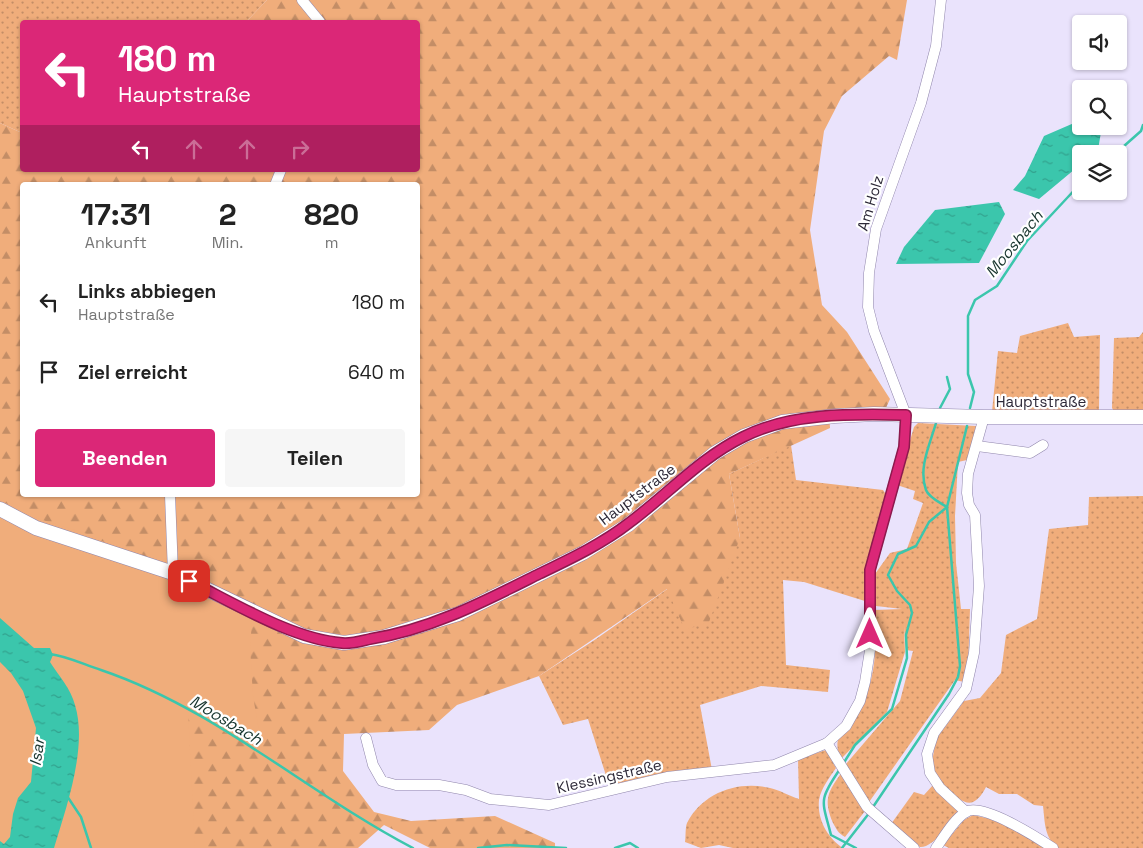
<!DOCTYPE html>
<html lang="de">
<meta charset="utf-8">
<style>
:root{--surface:#fff;--page:#f6f6f6;--text:#222;--muted:#767676;--accent:#db2777}
body{margin:0;font-family:"Space Grotesk",sans-serif;background:var(--page);color:var(--text);height:100vh;display:flex;flex-direction:column;font-size:19px;white-space:nowrap}
*{box-sizing:border-box;margin:0}
p{font-size:16px;color:var(--muted)}
.icon{flex:none;width:28px;height:28px;fill:none;stroke:currentColor;stroke-width:2;stroke-linecap:round;stroke-linejoin:round}
.map{position:relative;flex:1;overflow:hidden}
.panel{position:absolute;left:20px;top:182px;width:400px;height:315px;display:flex;flex-direction:column;background:var(--surface);border-radius:5px;box-shadow:0 1px 4px #0004}
.panel>*{flex:none}
.guide{position:absolute;left:20px;top:20px;width:400px;height:152px;border-radius:5px;box-shadow:0 1px 4px #0004;background:#db2777;color:#fff;overflow:hidden}
.tools{position:absolute;left:1072px;top:15px;display:grid;gap:10px}
.tools a{display:grid;place-items:center;width:55px;height:55px;border-radius:5px;background:var(--surface);box-shadow:0 1px 4px #0004;font-size:25px}
.pin{position:absolute;display:grid;place-items:center;width:42px;height:42px;color:#fff;margin:-21px;border-radius:10px;box-shadow:0 2px 8px #0006}
.me{position:absolute;width:55px;margin:-28px;rotate:0deg;stroke-linejoin:round;filter:drop-shadow(0 0 4px #0008)}
.turn{display:flex;align-items:center;gap:18px;height:105px;padding:0 15px;font-size:22px}
.turn .icon{width:65px;height:65px;stroke-width:2.5}
.turn b{display:block;font-size:35px;line-height:42px}
.lanes{display:flex;align-items:center;height:48px;padding:0 15px;background:#0003;justify-content:center;gap:25px;direction:ltr}
.lanes .off{opacity:.35}
.eta{display:flex;justify-content:space-evenly;align-items:center;height:85px;text-align:center}
.eta b{font-size:30px;font-weight:700;line-height:35px}
.action{display:flex;gap:10px;margin-top:auto;padding:10px 15px}
.action a{flex:1;height:58px;border-radius:5px;background:var(--accent);color:#fff;font-size:20px;font-weight:700;line-height:58px;text-align:center}
.action a+a{background:var(--page);color:var(--text)}
ul{padding:0;list-style:none}
li{display:flex;align-items:center;gap:15px;height:70px;padding:0 15px}
li div{flex:1}
li b{display:block;font-size:19px}
li em{font-style:normal}
.map>svg:first-child{display:block}
.grass{fill:url(#grass-dots)}
.forest{fill:url(#forest-firs);fill-rule:evenodd}
.green{fill:#f0ad7b}
.water{fill:url(#water-ripples)}
.lines{fill:none;stroke-linecap:round;stroke-linejoin:round}
.stream{stroke:#3bc6ac;stroke-width:2.5}
.street-casing{stroke:#9086ac;stroke-width:11}
.secondary-casing{stroke:#9086ac;stroke-width:15}
.street{stroke:#fff;stroke-width:10}
.secondary{stroke:#fff;stroke-width:14}
.route-casing{stroke:#8e194d;stroke-width:12}
.route{stroke:#db2777;stroke-width:9}
.labels{text-anchor:middle;dominant-baseline:central;stroke-width:4.5;stroke-linejoin:round;paint-order:stroke}
.street-label{font-size:15px;fill:#2c2837;stroke:#fff}
.water-label{font-size:16px;font-style:italic;fill:#17342d;stroke:#fff}
</style>
<div class="map">
<svg width="1143" height="848" viewBox="0 0 1143 848">
<defs>
<pattern id="grass-dots" width="8" height="8" patternUnits="userSpaceOnUse" patternTransform="scale(1.25)"><rect width="8" height="8" fill="#f0ad7b"/><path d="M2 2h.1M6 6h.1" fill="none" stroke="#c38d66" stroke-width="1.8" stroke-linecap="round"/></pattern>
<pattern id="forest-firs" width="22" height="20" patternUnits="userSpaceOnUse" patternTransform="scale(1.25)"><rect width="22" height="20" fill="#f0ad7b"/><path d="M5 1l3.5 6h-7zM16 11l3.5 6h-7z" fill="#c38d66"/></pattern>
<pattern id="water-ripples" width="26" height="14" patternUnits="userSpaceOnUse" patternTransform="scale(1.25)"><rect width="26" height="14" fill="#3bc6ac"/><path d="M2 4q2-2 4 0t4 0M15 11q2-2 4 0t4 0" fill="none" stroke="#32a18d"/></pattern>
</defs>
<rect width="100%" height="100%" fill="#eae3fc"/>
<g class="grass">
<path d="M0,0H267L246,22H22V133L0,123Z"/>
<path d="M1068,323L1074,337L1100,335L1099,410L992,412L998,351L1017,353L1020,336Z"/>
<path d="M1143,332V413H1115L1112,408L1114,338L1139,337Z"/>
<path d="M918,423L976,426L977,427L967,460L958,462L955,516L956,563L961,609H970L968,670L964,682L955,680L867,805L846,764L900,701L913,651L906,650L904,626L905,652L887,712L841,759C829,734 850,727 862,706C866,699 868,688 871,680C877,657 875,633 874,610L902,609L876,606L875,574L890,553L907,549L923,503L913,499L915,491L897,485L914,427Z"/>
<path d="M791,445L796,480L883,490L887,496L868,602L804,582L783,580L786,665L830,670L828,692L761,686L700,705L712,770L610,788L588,719L563,725L539,676L596,639L740,538L729,474Z"/>
<path d="M1143,496V848H1059C1044,839 1045,822 1043,806L1034,805L1017,794H999L986,787C983,793 979,799 973,802C960,808 937,777 931,768L936,739L964,701L980,698L1001,673L1006,635L1037,619L1049,529L1088,525L1089,497Z"/>
<path d="M826,750L836,768C830,777 821,788 819,800C817,820 828,838 843,848H733L719,845L701,848L685,842C686,837 685,828 687,823C702,793 738,780 770,788C780,790 789,796 799,799L798,759Z"/>
<path d="M842,772L865,811L845,837C838,833 837,830 833,823C823,799 828,792 842,772Z"/>
<path d="M933,785L959,811C951,821 934,848 920,847C910,842 900,831 891,824L914,792L924,795Z"/>
<path d="M973,815L995,820L1048,848H949L943,845L964,820Z"/>
</g>
<path class="forest" d="M267,0H907L897,60L889,56L842,96L824,131L810,230L822,305L847,332L890,399L885,410L829,412L830,428L729,474L740,538L709,622L685,630L667,589L539,676L457,705L429,730L344,734L343,771L374,812L411,821L495,816L555,843V848H430L384,825L358,848H69L0,618V123L22,133V170H418V22H246ZM22,185H418V495H22Z"/>
<path class="green" d="M0,500L30,516L87,534L199,586L246,611L252,622L250,647L253,696L263,754L188,711L195,848H0Z"/>
<g class="water">
<path d="M1081,120V126H1102L1098,150L1094,154H1081V164L1039,199L1013,190L1025,176L1044,136Z"/>
<path d="M999,202L1005,214L979,263L896,264L904,247L935,210Z"/>
<path d="M0,618L34,648H50L53,655L50,662C59,676 71,689 75,705C88,747 66,808 54,848H0V841L4,844L10,837L13,814L18,798L31,782L36,728L23,691L11,673L0,662Z"/>
</g>
<g class="lines">
<g class="stream">
<path d="M1115,154L1141,131L1143,125"/>
<path d="M940,408L950,389L947,377"/>
<path d="M970,408L974,392L968,374V316L975,300L997,286L1027,241L1081,183"/>
<path d="M50,654C67,656 85,665 101,670C216,709 306,792 413,848"/>
<path d="M843,764L855,745L892,709L907,658L906,635L912,613L910,605L897,591L888,575L898,554L916,546L929,522L947,507L967,426"/>
<path d="M840,769C818,801 822,800 831,835L856,848"/>
<path d="M67,796L81,817L91,848"/>
<path d="M873,807L949,694L958,677L960,666L947,507C941,503 929,498 926,490C918,468 930,444 936,423"/>
<path d="M478,848L507,845L566,848"/>
<path d="M615,848L630,843L638,848"/>
<path d="M842,848L870,812"/>
</g>
<g class="street-casing">
<g id="street">
<path d="M302,0L320,22"/>
<path d="M275,185L281,170"/>
<path d="M977,446L1030,453L1043,445"/>
<path d="M170,495L173,573"/>
<path d="M366,738L373,765L382,781L396,785H439L466,790L490,799L549,805L667,777L774,765L827,743L846,726L860,701L865,682L870,650V570L904,447L906,415L874,331L868,307L869,273L876,229L921,103L936,46L941,0"/>
<path d="M827,743L867,807L914,848"/>
<path d="M966,812L940,788L930,773L927,754L934,733L966,689L974,653L979,586L975,515L969,505L967,493L968,474L984,417"/>
<path d="M936,848C944,837 954,819 966,812C982,802 1038,838 1053,848"/>
</g>
</g>
<g class="secondary-casing">
<path id="secondary" d="M0,509L36,528L173,573L304,636L344,643L384,637L458,614L583,553L628,525L715,453L744,436L782,422L835,416L874,414L984,417H1143"/>
</g>
<use href="#street" class="street"/>
<use href="#secondary" class="secondary"/>
</g>
<g class="lines">
<g class="route-casing">
<path id="route" d="M189,581C234,603 292,639 342,643C351,644 361,641 370,639C430,630 485,601 539,574C570,559 602,544 629,523C667,495 700,458 743,437C792,412 853,414 906,415L904,447L870,570V634"/>
</g>
<use href="#route" class="route"/>
</g>
<g class="labels">
<g class="street-label">
<text transform="translate(870 203) rotate(-73)">Am Holz</text>
<text x="1041" y="401">Hauptstraße</text>
<text transform="translate(637 494) rotate(-37)">Hauptstraße</text>
<text transform="translate(609 776) rotate(-13)">Klessingstraße</text>
</g>
<g class="water-label">
<text transform="translate(1014 244) rotate(-51)">Moosbach</text>
<text transform="translate(226 720) rotate(31)">Moosbach</text>
<text transform="translate(37 752) rotate(-82)">Isar</text>
</g>
</g>
</svg>
<div class="tools">
<a><svg class="icon" aria-label="sound" viewBox="0 0 24 24"><path d="M4 9h4l5-4v14l-5-4H4zM17 9q2 3 0 6"/></svg></a>
<a><svg class="icon" aria-label="search" viewBox="0 0 24 24"><circle cx="10" cy="10" r="6"/><path d="M15 15l6 6"/></svg></a>
<a><svg class="icon" aria-label="layers" viewBox="0 0 24 24"><path d="M12 4l9 5-9 5-9-5zM3 14l9 5 9-5"/></svg></a>
</div>
<div class="pin" style="left:189px;top:581px;background:#d93025"><svg class="icon" aria-label="arrive" viewBox="0 0 24 24"><path d="M6 21V4h12l-3 4 3 4H6"/></svg></div>
<svg class="me" style="left:870px;top:634px" viewBox="-20 -20 40 40"><path d="M0-17L14 15 0 8-14 15z" fill="#db2777" stroke="#fff" stroke-width="4"/></svg>
<div class="guide">
<div class="turn"><svg class="icon" aria-label="left" viewBox="0 0 24 24"><path d="M17 20v-9H6M10 6l-5 5 5 5"/></svg><div><b>180 m</b>Hauptstraße</div></div>
<div class="lanes"><svg class="icon" aria-label="left" viewBox="0 0 24 24"><path d="M17 20v-9H6M10 6l-5 5 5 5"/></svg><svg class="icon off" aria-label="ahead" viewBox="0 0 24 24"><path d="M12 20V5M6 11l6-6 6 6"/></svg><svg class="icon off" aria-label="ahead" viewBox="0 0 24 24"><path d="M12 20V5M6 11l6-6 6 6"/></svg><svg class="icon off" aria-label="right" viewBox="0 0 24 24"><path d="M7 20v-9h11M14 6l5 5-5 5"/></svg></div>
</div>
<section class="panel">
<div class="eta">
<div><b>17:31</b><p>Ankunft</p></div>
<div><b>2</b><p>Min.</p></div>
<div><b>820</b><p>m</p></div>
</div>
<ul>
<li><svg class="icon" aria-label="left" viewBox="0 0 24 24"><path d="M17 20v-9H6M10 6l-5 5 5 5"/></svg><div><b>Links abbiegen</b><p>Hauptstraße</p></div><em>180 m</em></li>
<li><svg class="icon" aria-label="arrive" viewBox="0 0 24 24"><path d="M6 21V4h12l-3 4 3 4H6"/></svg><div><b>Ziel erreicht</b></div><em>640 m</em></li>
</ul>
<div class="action"><a>Beenden</a><a>Teilen</a></div>
</section>
</div>
